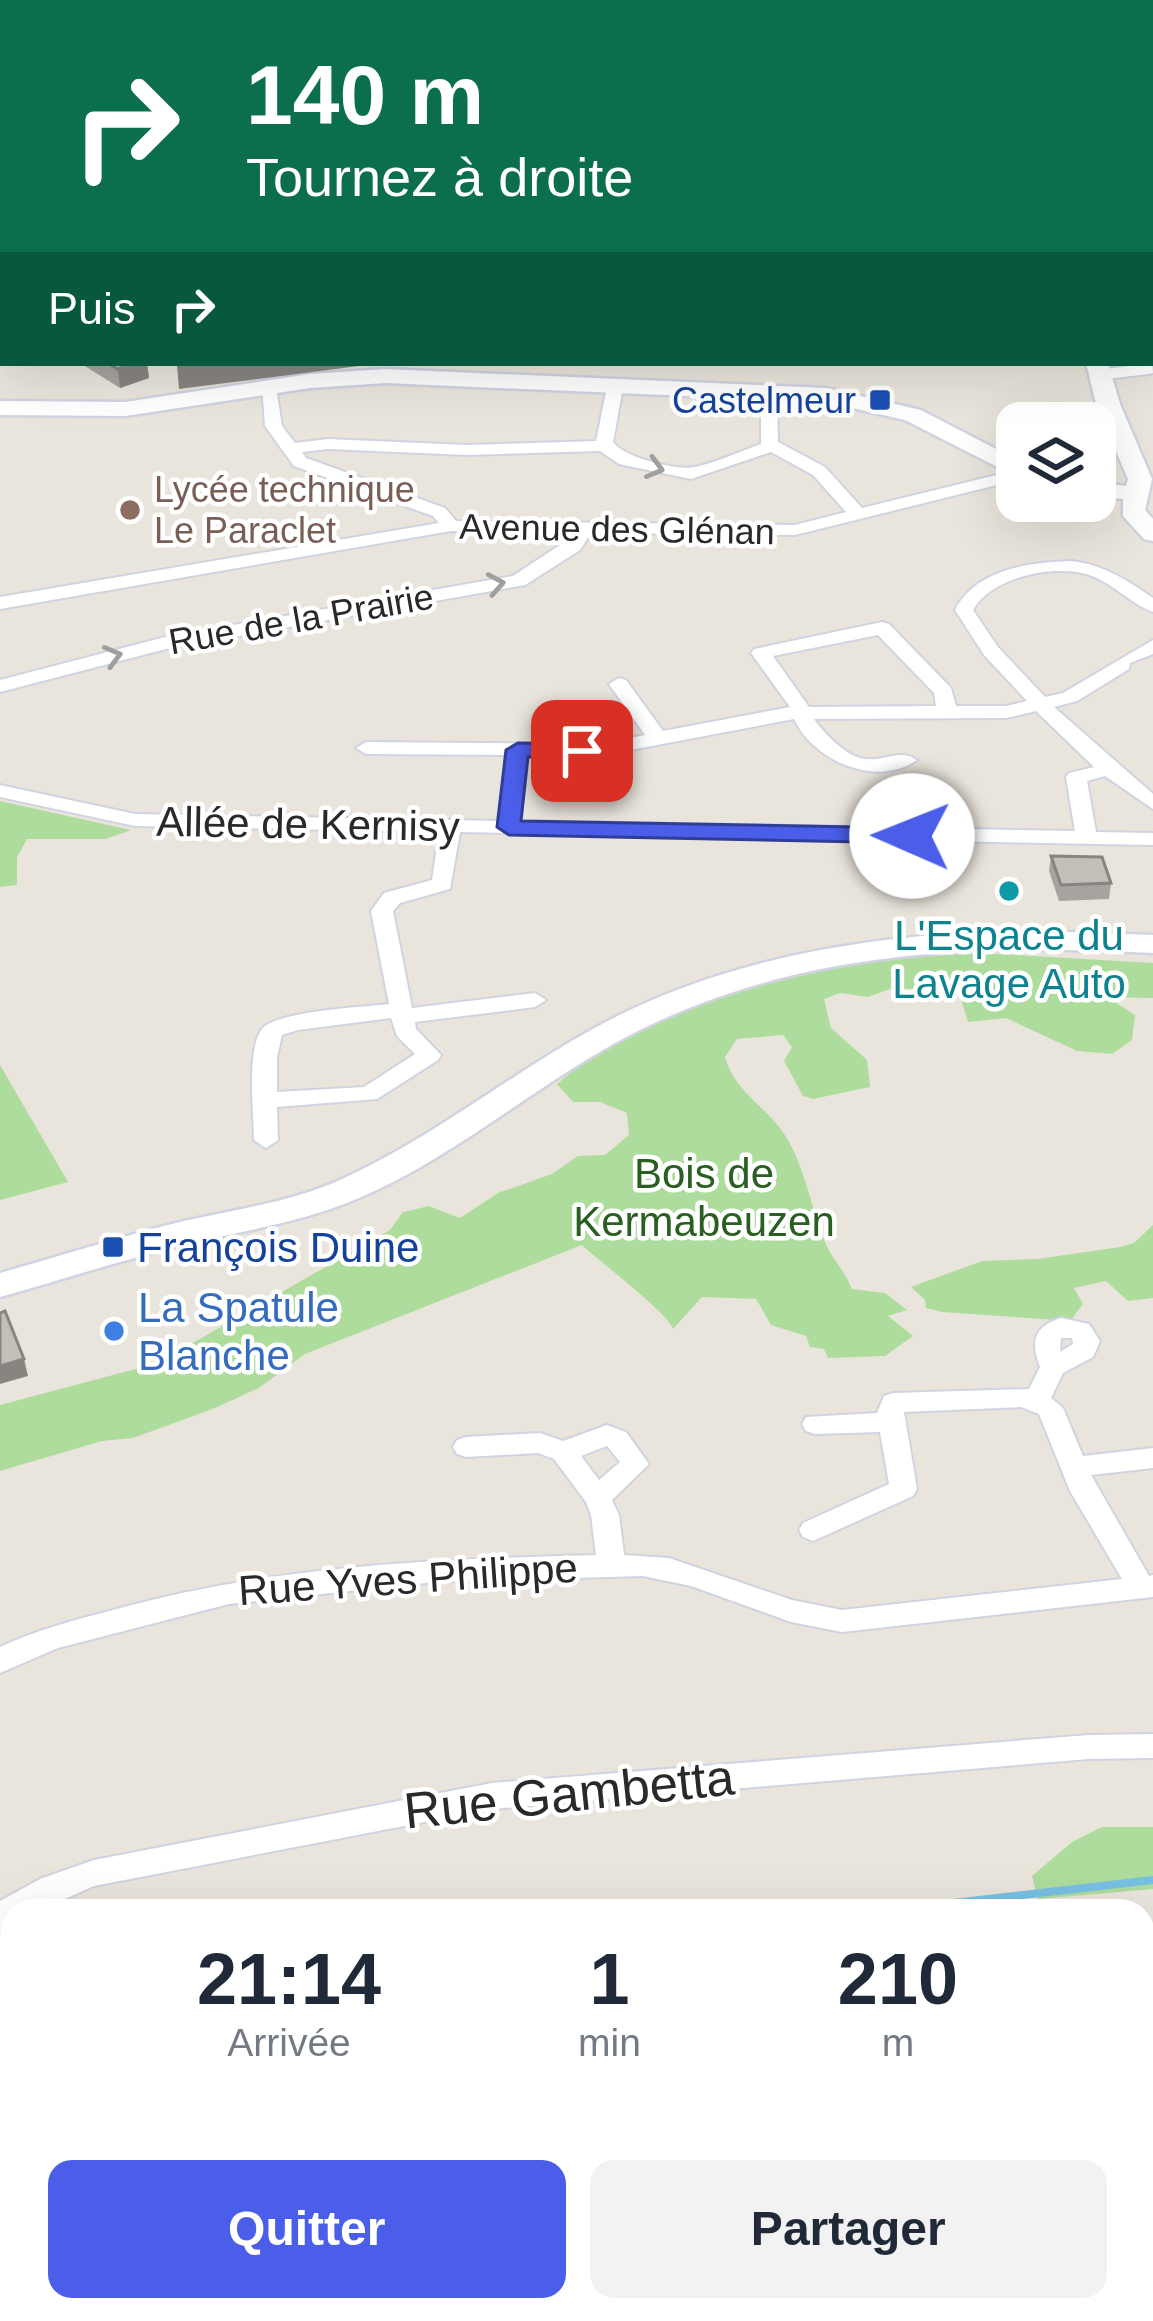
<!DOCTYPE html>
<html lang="fr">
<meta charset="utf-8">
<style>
:root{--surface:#fff;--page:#f2f2f3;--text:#1f2937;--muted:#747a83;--accent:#4a5ee9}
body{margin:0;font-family:Arial,sans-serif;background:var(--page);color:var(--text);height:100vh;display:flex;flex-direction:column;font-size:45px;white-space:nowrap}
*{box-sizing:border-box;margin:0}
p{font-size:39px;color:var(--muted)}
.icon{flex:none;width:66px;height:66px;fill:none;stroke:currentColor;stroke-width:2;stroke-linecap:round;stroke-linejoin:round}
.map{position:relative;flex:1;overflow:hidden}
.sheet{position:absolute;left:0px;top:1899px;width:1155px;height:423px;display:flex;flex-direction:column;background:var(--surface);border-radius:36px 36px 0 0;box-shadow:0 12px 48px #0002}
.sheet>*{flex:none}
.banner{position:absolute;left:0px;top:0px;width:1155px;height:366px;box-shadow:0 12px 48px #0002;background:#0b6e4f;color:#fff;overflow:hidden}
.controls{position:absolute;left:996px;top:402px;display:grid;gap:24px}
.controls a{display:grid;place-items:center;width:120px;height:120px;border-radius:24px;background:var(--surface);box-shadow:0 12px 48px #0002;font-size:60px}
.pin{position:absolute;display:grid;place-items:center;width:102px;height:102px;color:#fff;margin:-51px;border-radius:24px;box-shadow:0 6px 18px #0006}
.me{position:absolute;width:132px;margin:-66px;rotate:271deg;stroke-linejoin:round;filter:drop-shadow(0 0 9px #0008)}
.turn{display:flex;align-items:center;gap:42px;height:252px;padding:0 48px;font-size:54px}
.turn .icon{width:156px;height:156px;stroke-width:2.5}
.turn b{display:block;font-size:84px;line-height:102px}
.then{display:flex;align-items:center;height:114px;padding:0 48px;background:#0003;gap:24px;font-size:45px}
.eta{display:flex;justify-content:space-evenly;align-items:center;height:204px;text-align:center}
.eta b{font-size:72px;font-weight:800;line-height:84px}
.action{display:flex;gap:24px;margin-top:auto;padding:24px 48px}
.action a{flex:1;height:138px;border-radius:24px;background:var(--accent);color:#fff;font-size:48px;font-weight:800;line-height:138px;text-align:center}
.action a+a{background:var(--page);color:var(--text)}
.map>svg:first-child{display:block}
.green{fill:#aedc9d}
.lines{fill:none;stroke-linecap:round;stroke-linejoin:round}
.stream{stroke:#78c0e3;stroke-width:8}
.street-casing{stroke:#d1d3e0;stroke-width:4}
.secondary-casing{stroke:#d1d3e0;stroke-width:5}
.street{fill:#fff;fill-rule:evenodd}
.secondary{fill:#fff;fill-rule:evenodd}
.wall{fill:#a7a39e}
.shaded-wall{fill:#888581}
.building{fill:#c2beb8;stroke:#888581;stroke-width:3}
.oneway{stroke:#9f9f9f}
.route{fill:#4a5ee9;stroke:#303d97;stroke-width:3}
.transit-dot{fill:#1a4fb4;stroke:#fff;stroke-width:4.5}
.education-dot{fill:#8d6e63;stroke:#fff;stroke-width:4.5}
.culture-dot{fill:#0f9aa8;stroke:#fff;stroke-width:4.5}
.shop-dot{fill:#3f7fe0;stroke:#fff;stroke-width:4.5}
.labels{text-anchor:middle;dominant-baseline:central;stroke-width:9;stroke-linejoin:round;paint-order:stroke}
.far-transit-label{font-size:36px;fill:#164399;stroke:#fff;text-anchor:end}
.far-education-label{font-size:36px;fill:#785e54;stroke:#fff;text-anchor:start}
.far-street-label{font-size:36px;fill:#292929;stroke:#fff}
.street-label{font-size:42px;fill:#292929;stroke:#fff}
.culture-label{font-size:42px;fill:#0d838f;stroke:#fff}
.park-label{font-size:42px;fill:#295f20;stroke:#fff}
.transit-label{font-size:42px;fill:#164399;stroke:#fff;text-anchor:start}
.shop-label{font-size:42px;fill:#366cbe;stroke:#fff;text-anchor:start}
.near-street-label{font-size:51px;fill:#292929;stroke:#fff}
</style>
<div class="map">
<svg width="1153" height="2321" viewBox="0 0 1153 2321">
<rect width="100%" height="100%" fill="#eae5dc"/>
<g class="green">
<path d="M0,801L131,830L106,839H27L17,857V885L0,887Z"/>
<path d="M980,953L1153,963V998L1107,997L1135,1015L1132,1040L1112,1054L1077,1051L1006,1018L968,1022L959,993L952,991L893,988L868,997L840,993L824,999L831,1028L867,1060L870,1087L813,1099L803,1096L784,1061L792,1047L783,1035L737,1039L725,1057C735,1093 768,1107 786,1137C805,1167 811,1208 825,1242C832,1259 845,1271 852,1289L885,1293L907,1310L888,1316L913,1336L885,1356L828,1358L824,1349L810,1347L806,1336L771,1325L756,1299L702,1297L673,1329C668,1313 600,1262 582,1245L305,1354L259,1388L215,1408L133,1438L102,1441L0,1471V1405L158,1363L390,1230L403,1212L429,1206L460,1218L498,1193L552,1174L578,1156L605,1155L629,1135L627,1113L600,1102H573L557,1084C631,1021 738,982 833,962C880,952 932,955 980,953Z"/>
<path d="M0,1065L68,1182L0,1200Z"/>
<path d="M1153,1225V1298L1128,1301L1106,1281L1074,1288L1083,1304L1070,1321L942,1312L926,1308L925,1300L911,1287L982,1261L1037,1259L1120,1247L1134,1243Z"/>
<path d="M1102,1827H1153V1889L1038,1899L1032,1876L1072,1842Z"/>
<path d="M845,2310H1092L1098,2321H934L906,2312L907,2321H851Z"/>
</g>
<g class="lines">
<g class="stream">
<path d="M884,1911L1153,1880"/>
<path d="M0,2090L12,2080"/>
</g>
<g class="street-casing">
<g id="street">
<path d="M0,0H10L0,5Z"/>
<path d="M597,0H615L618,3H599Z"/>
<path d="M748,0H763L766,3H750Z"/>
<path d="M3,113V121L0,122V114Z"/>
<path d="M1152,263L1153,264V274L1152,273Z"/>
<path d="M1152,360L1153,373L1148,374L1098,380L1090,375L1098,370L1152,363Z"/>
<path d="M615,382L623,387L613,442C623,457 676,471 695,467C717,462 739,452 761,444V393L769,388L777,393L778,442L825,467L862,508L1017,470V480L795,535L591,533L580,550L525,585L166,649L0,692V680L165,637L513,576L572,537L573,533L451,531L0,609V597L439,523L433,516L294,466L265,426L262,384L276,388L282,426L295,443L328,439L467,445L596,441L607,387ZM328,449L467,455L600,451L619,464L691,479L771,452L813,475L846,512L795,525L456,521L445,508L306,458L302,452Z"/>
<path d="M1072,561C1104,565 1127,580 1153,598V612C1129,603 1111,581 1086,574C1052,565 991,577 973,610L998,647L1045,697L1063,693L1153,640V654L1130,663L1129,669L1077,701L1054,707L1153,794V809L1105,776L1087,781L1096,832L1153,833V845L460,832L450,889L400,903L393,911L412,1008L535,993L546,1000L535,1007L415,1022L416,1029L441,1055L438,1060L377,1099L277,1107L278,1140L266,1148L254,1140C254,1114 246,1050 262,1029C276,1011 364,1007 389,1004L371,911L384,893L432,880L439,832L135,826L0,797V785L135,814L499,821L507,755L366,754L356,748L366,742L599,744L645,735L609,684L619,678L626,680L663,731L790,707L751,653L754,649L882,622L889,624L951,688L956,706H1006L1027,701L984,655L955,610C976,569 1029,562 1072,561ZM878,635L934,693L936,706L809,707L773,656ZM1036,711L1094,767L1069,773L1066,777L1075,831L520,821L527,755L599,756L794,719C814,762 878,788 917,760C899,747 881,764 860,758C843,753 823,732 814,719L1006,718ZM391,1018L397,1036L415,1054L364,1087L277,1092V1057L282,1035L298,1030Z"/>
<path d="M1061,1318L1089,1324L1100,1341L1093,1357L1063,1373L1051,1398L1063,1408L1083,1456L1153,1448V1468L1091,1475L1149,1576L1153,1575V1597L842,1632L791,1622L691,1586L643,1576L435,1582L229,1604L58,1648L0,1673V1647C36,1630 75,1620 113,1610C271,1566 433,1559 596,1555L591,1515L586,1502L554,1459L538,1453L466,1457L457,1454L453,1447L457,1440L466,1437L540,1433L563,1441L607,1425L626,1432L649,1464L612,1500L619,1515L624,1555L669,1558L792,1600L842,1610L1122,1579L1070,1491L1039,1414L1021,1407L904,1412L917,1489L913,1496L813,1541L803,1537L799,1530L803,1523L889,1484L880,1432L815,1434L806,1431L802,1424L806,1417L877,1413L884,1396L893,1393L1029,1389L1040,1367C1030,1342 1034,1326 1061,1318ZM1061,1338H1072L1073,1344L1060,1352ZM607,1446L620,1462L599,1480L581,1456Z"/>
<path d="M1153,1734V1758L1089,1759L492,1809L94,1886L38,1911H12V1926L0,1931V1901L40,1879L94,1860L492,1783L1089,1735Z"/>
<path d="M12,2216V2252L0,2256V2220Z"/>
<path d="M12,2263V2297L0,2302V2268Z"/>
<path d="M66,2310H106L102,2321H61Z"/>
<path d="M542,2310H576L580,2321H544Z"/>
</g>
</g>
<g class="secondary-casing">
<g id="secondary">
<path d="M135,0H163L165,3H133Z"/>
<path d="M1012,0H1034L1010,3Z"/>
<path d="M3,35V47L0,48V36Z"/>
<rect x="1152" y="180" width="1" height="12"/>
<path d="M3,186V198L0,199V187Z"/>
<path d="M1086,363H1108L1120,404L1152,479L1145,510L1153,519V541L1144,539L1123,516V499L1095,496V482L1126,486L1128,479L1096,404Z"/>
<path d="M385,369L826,388L921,410L1017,460V477L905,420L826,402L385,383L310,388L125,416L0,415V401L125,402L310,374Z"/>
<path d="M1012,930L1153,935V953C967,943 782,951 615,1043C527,1092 451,1159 359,1198C303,1222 242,1231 183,1245C122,1260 61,1280 0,1297V1273C61,1256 122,1236 184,1221C237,1209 292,1202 342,1179C431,1139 506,1077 591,1030C721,958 865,936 1012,930Z"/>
</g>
</g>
<use href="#street" class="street"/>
<use href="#secondary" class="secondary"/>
</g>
<g class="wall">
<rect x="0" y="217" width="3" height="64"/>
<path d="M80,363H147L149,378L120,388Z"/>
<path d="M1051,856L1111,883L1109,899L1059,901L1049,871Z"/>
</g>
<g class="shaded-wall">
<path d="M135,363H147L149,378L120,388L118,369Z"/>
<path d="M191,363H358L359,366L179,389L177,365Z"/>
<path d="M24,1359L28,1376L0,1384V1366Z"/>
</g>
<g class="building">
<path d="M671,0H743L749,3H669Z"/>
<path d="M0,217H3V258L0,257Z"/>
<path d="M107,363H135L118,369Z"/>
<path d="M1051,856L1102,857L1111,883L1061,885Z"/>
<path d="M5,1311L24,1359L0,1366V1313Z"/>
</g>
<defs><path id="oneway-chevron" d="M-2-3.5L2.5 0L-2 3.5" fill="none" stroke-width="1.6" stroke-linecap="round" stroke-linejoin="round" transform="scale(3)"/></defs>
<g class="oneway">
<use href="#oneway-chevron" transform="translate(655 468) rotate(15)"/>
<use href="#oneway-chevron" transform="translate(496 584) rotate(-10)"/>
<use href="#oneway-chevron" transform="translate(113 656) rotate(-15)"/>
</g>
<path class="route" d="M518,743L582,744L594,751L582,757H528L521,821L912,828L924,836L912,843L509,835L497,827L506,750Z"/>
<g class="transit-dot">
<rect x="868" y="388" width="24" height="24" rx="6"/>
<rect x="101" y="1235" width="24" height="24" rx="6"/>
</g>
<circle class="education-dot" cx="130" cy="510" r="12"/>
<circle class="culture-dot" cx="1009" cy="891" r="12"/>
<circle class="shop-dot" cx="114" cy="1331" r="12"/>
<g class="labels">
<g class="far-transit-label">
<text x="856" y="400">Castelmeur</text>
</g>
<g class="far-education-label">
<text x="154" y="489">Lycée technique<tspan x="154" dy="41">Le Paraclet</tspan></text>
</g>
<g class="far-street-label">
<text transform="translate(617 529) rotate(1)">Avenue des Glénan</text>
<text transform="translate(301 619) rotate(-10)">Rue de la Prairie</text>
</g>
<g class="street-label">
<text transform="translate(308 824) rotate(1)">Allée de Kernisy</text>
<text transform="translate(408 1579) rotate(-4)">Rue Yves Philippe</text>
</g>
<g class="culture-label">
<text x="1009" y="935">L'Espace du<tspan x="1009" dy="48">Lavage Auto</tspan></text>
</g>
<g class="park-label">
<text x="704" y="1173">Bois de<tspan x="704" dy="48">Kermabeuzen</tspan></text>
</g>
<g class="transit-label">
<text x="137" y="1247">François Duine</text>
</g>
<g class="shop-label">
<text x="138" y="1307">La Spatule<tspan x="138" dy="48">Blanche</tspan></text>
</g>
<g class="near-street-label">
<text transform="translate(569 1794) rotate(-6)">Rue Gambetta</text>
</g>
</g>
</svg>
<div class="controls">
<a><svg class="icon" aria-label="layers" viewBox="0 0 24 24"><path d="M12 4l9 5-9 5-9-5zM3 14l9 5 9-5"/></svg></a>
</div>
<div class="pin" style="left:582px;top:751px;background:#d93025"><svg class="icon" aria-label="arrive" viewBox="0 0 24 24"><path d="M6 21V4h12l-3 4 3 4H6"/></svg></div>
<svg class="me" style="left:912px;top:836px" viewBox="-20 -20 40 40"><circle r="19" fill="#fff"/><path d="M0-13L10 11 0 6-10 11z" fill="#4a5ee9"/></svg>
<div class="banner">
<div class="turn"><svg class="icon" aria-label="right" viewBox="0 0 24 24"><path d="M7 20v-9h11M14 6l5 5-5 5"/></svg><div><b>140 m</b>Tournez à droite</div></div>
<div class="then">Puis<svg class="icon" aria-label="right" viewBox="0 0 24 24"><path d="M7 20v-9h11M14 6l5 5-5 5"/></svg></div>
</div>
<section class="sheet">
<div class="eta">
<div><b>21:14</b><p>Arrivée</p></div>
<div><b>1</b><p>min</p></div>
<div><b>210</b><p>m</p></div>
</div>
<div class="action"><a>Quitter</a><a>Partager</a></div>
</section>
</div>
